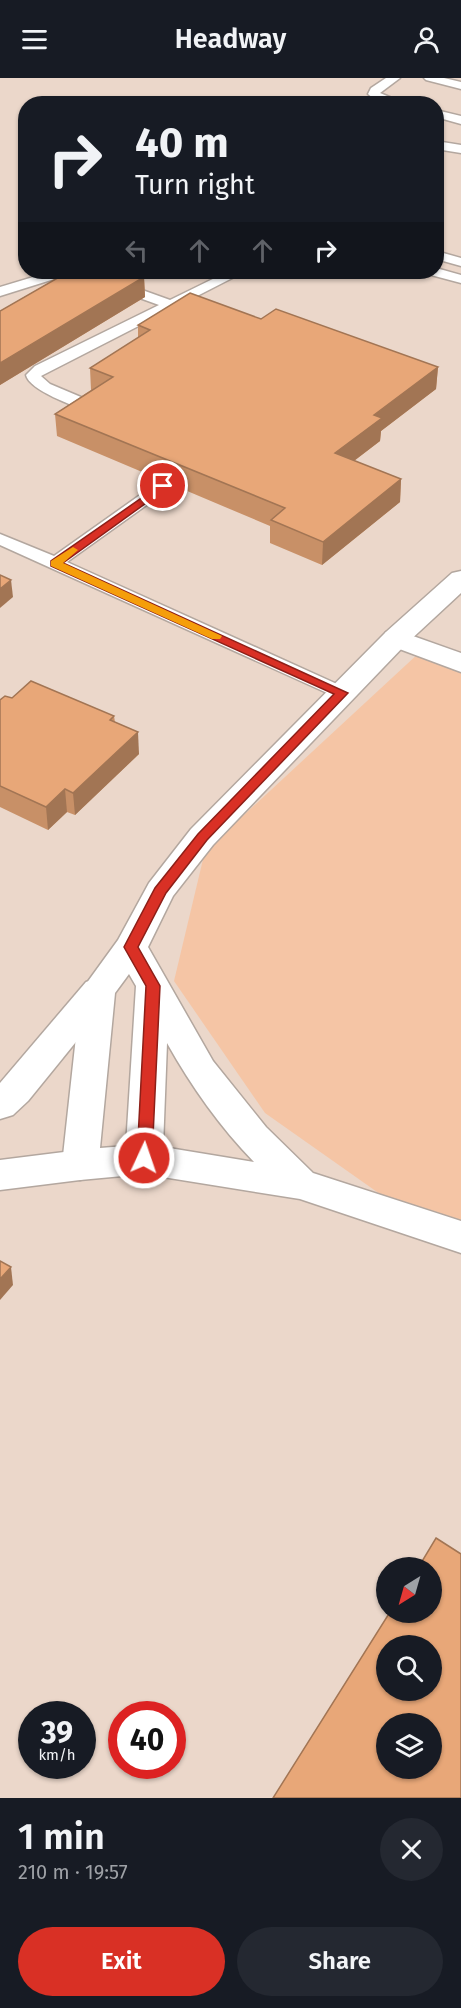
<!DOCTYPE html>
<meta charset="utf-8">
<style>
:root{--surface:#171b24;--page:#242831;--text:#f1f3f6;--muted:#9ea1a6;--accent:#d93025}
body{margin:0;font-family:"Fira Sans",sans-serif;background:var(--page);color:var(--text);height:100vh;display:flex;flex-direction:column;font-size:22px;white-space:nowrap}
*{box-sizing:border-box;margin:0}
p{font-size:20px;color:var(--muted)}
.icon{flex:none;width:33px;height:33px;fill:none;stroke:currentColor;stroke-width:2;stroke-linecap:round;stroke-linejoin:round}
.map{position:relative;height:1720px;overflow:hidden}
.panel{display:flex;flex-direction:column;background:var(--surface);flex:1}
.panel>*{flex:none}
.top-card{position:absolute;left:18px;top:18px;width:426px;height:183px;border-radius:24px;box-shadow:0 2px 4px #0004;background:#171b24;color:var(--text);overflow:hidden}
.needle{width:39px;rotate:217deg}
.tools{position:absolute;left:376px;top:1479px;display:grid;gap:12px}
.tools a{display:grid;place-items:center;width:66px;height:66px;border-radius:50%;background:var(--surface);box-shadow:0 2px 4px #0004;font-size:30px}
.speed{position:absolute;left:18px;top:1623px;display:flex;gap:12px;font-size:30px;font-weight:700;text-align:center}
.speed>*{display:grid;place-content:center;width:78px;height:78px;border-radius:50%;background:var(--surface);box-shadow:0 2px 4px #0004;line-height:1}
.speed small{font-size:15px;font-weight:400}
.speed .limit{border:9px solid #d22;background:#fff;color:#111}
.pin{position:absolute;display:grid;place-items:center;width:51px;height:51px;color:#fff;margin:-26px;border:3px solid #fff;border-radius:50%;box-shadow:0 2px 6px #0007}
.me{position:absolute;width:66px;margin:-33px;rotate:3deg;stroke-linejoin:round;filter:drop-shadow(0 0 4px #0008)}
.turn{display:flex;align-items:center;gap:21px;height:126px;padding:0 18px;font-size:27px}
.turn .icon{width:78px;height:78px;stroke-width:2.5}
.turn b{display:block;font-size:42px;line-height:51px}
.lanes{display:flex;align-items:center;height:57px;padding:0 18px;background:#0003;justify-content:center;gap:30px;direction:ltr}
.lanes .off{opacity:.35}
.round{display:grid;place-items:center;flex:none;width:63px;height:63px;border-radius:32px;background:var(--page)}
.headline{display:flex;align-items:center;justify-content:space-between;height:102px;padding:0 18px}
h1{font-size:36px;font-weight:600;line-height:45px}
.action{display:flex;gap:12px;margin-top:auto;padding:12px 18px}
.action a{flex:1;height:69px;border-radius:36px;background:var(--accent);color:#fff;font-size:24px;font-weight:600;line-height:69px;text-align:center}
.action a+a{background:var(--page);color:var(--text)}
header{display:flex;justify-content:space-between;align-items:center;height:78px;padding:0 18px;background:var(--surface);font-size:27px;font-weight:600}
.map>svg:first-child{display:block}
.built{fill:#ebd7ca;fill-rule:evenodd}
.green{fill:#f5c5a5}
.lines{fill:none;stroke-linecap:round;stroke-linejoin:round}
.lane-casing{stroke:#b3a79f;stroke-width:3}
.street-casing{stroke:#b3a79f;stroke-width:3}
.secondary-casing{stroke:#b3a79f;stroke-width:3}
.lane{fill:#fff;fill-rule:evenodd}
.street{fill:#fff;fill-rule:evenodd}
.secondary{fill:#fff;fill-rule:evenodd}
.wall{fill:#c89067}
.shaded-wall{fill:#a27554}
.building{fill:#e8a778;stroke:#a27554;stroke-width:1.5;fill-rule:evenodd}
.route{fill:#d93025;stroke:#8d1f18;stroke-width:1.5}
.slow{fill:#f59e0b}
</style>
<header><svg class="icon" aria-label="menu" viewBox="0 0 24 24"><path d="M4 6h16M4 12h16M4 18h16"/></svg>Headway<svg class="icon" aria-label="person" viewBox="0 0 24 24"><circle cx="12" cy="8" r="4"/><path d="M4 21q1-7 8-7t8 7"/></svg></header>
<div class="map">
<svg width="461" height="1720" viewBox="0 0 461 1720">
<rect width="100%" height="100%" fill="#f2e5dd"/>
<path class="built" d="M0,0H461V1720H0ZM26,26H436V194H26ZM387,1490H432V1534H387ZM387,1568H432V1612H387ZM32,1636H82V1688H32ZM122,1636H172V1688H122ZM387,1646H432V1690H387Z"/>
<path class="green" d="M420,574L461,590V1155L414,1140L265,1035L174,903L205,773Z"/>
<g class="lines">
<g class="lane-casing">
<g id="lane">
<path d="M386,0H400L380,15L406,26C391,26 379,27 368,16L371,10Z"/>
<path d="M424,0H444L461,4V11L426,2Z"/>
<path d="M436,32L461,38V46L436,39Z"/>
<path d="M436,63L461,67V75L436,71Z"/>
<path d="M436,173L461,180V188L436,181Z"/>
<path d="M436,190L461,197V205L431,197L430,194H436Z"/>
<path d="M50,194H69L67,197L0,218V209Z"/>
<path d="M74,194H92L170,222L227,194H244L41,298L50,306L95,325L98,328L90,333C75,329 29,312 26,297L35,288L159,227L76,197Z"/>
<path d="M163,403L169,405L171,408L169,411L67,484L348,611L351,615L348,619H336L0,467V456L54,478L157,405Z"/>
</g>
</g>
<g class="street-casing">
<g id="street">
<path d="M396,552L461,575V594L386,566L382,560L386,554Z"/>
<path d="M98,900L110,904L115,913L110,922L28,1023L13,1037L0,1041V1005L86,904Z"/>
<path d="M80,1072L93,1076L98,1087L93,1098L80,1102L0,1112V1082Z"/>
</g>
</g>
<g class="secondary-casing">
<path id="secondary" d="M461,493V515L406,566L213,767L173,818L148,869L213,983L266,1049L313,1095L461,1143V1175L300,1121L144,1096L80,1102L67,1098L62,1087L81,913L118,862L149,805L191,751L386,554L452,495ZM129,896L136,908L126,1068L100,1070L115,915ZM167,965C191,1008 220,1049 254,1084L163,1069Z"/>
</g>
<use href="#lane" class="lane"/>
<use href="#street" class="street"/>
<use href="#secondary" class="secondary"/>
</g>
<g class="wall">
<path d="M57,194H129L144,199L145,219L0,307V233L57,200Z"/>
<path d="M261,241L438,289L436,311L381,353L380,363L354,383L401,401L400,424L322,487L270,465V448L57,358L55,336L91,312L90,290L138,260V247Z"/>
<path d="M12,620L114,638L115,644L139,676L75,737L67,734L48,752L0,729V622Z"/>
</g>
<g class="shaded-wall">
<path d="M144,199L145,219L0,307V285Z"/>
<path d="M438,289L436,311L381,353L380,363L334,398L335,375L374,337Z"/>
<path d="M401,401L400,424L322,487L323,464Z"/>
<path d="M11,502L13,519L0,530V511Z"/>
<path d="M138,654L139,676L75,737L73,715Z"/>
<path d="M65,711L67,734L48,752L46,729Z"/>
<path d="M11,1189L13,1207L0,1222V1201Z"/>
</g>
<g class="building">
<path d="M68,194H129L144,199L0,285V233Z"/>
<path d="M190,215L261,241L276,231L438,289L374,337L382,340L335,375L401,401L323,464L271,442L285,430L55,336L113,299L90,290L150,252L138,247Z"/>
<path d="M0,497L11,502L0,511Z"/>
<path d="M31,603L114,638L110,642L138,654L73,715L65,711L46,729L0,708V622L5,618L12,620Z"/>
<path d="M0,1183L11,1189L0,1201Z"/>
<path d="M436,1460L461,1476V1720H273L390,1534H432V1490H418ZM387,1568H432V1612H387ZM387,1646H432V1690H387Z"/>
</g>
<path class="route" d="M163,405L168,408L167,410L63,485L348,615L207,762L166,815L138,869L160,908L152,1080L150,1085H139L137,1080L146,908L124,869L155,810L198,756L334,616L51,488V483Z"/>
<path class="slow" d="M73,469L78,472L63,485L222,558L220,561H212L51,488V483Z"/>
</svg>
<div class="tools">
<a><svg class="needle" viewBox="-14 -14 28 28"><path d="M0-13l5 13h-10z" fill="#e53935"/><path d="M0 13l5-13h-10z" fill="#9ea1a6"/></svg></a>
<a><svg class="icon" aria-label="search" viewBox="0 0 24 24"><circle cx="10" cy="10" r="6"/><path d="M15 15l6 6"/></svg></a>
<a><svg class="icon" aria-label="layers" viewBox="0 0 24 24"><path d="M12 4l9 5-9 5-9-5zM3 14l9 5 9-5"/></svg></a>
</div>
<div class="speed"><div>39<small>km/h</small></div><div class="limit">40</div></div>
<div class="pin" style="left:163px;top:408px;background:#d93025"><svg class="icon" aria-label="arrive" viewBox="0 0 24 24"><path d="M6 21V4h12l-3 4 3 4H6"/></svg></div>
<svg class="me" style="left:144px;top:1080px" viewBox="-20 -20 40 40"><circle r="17" fill="#d93025" stroke="#fff" stroke-width="3"/><path d="M0-11L8 9 0 5-8 9z" fill="#fff"/></svg>
<div class="top-card">
<div class="turn"><svg class="icon" aria-label="right" viewBox="0 0 24 24"><path d="M7 20v-9h11M14 6l5 5-5 5"/></svg><div><b>40 m</b>Turn right</div></div>
<div class="lanes"><svg class="icon off" aria-label="left" viewBox="0 0 24 24"><path d="M17 20v-9H6M10 6l-5 5 5 5"/></svg><svg class="icon off" aria-label="ahead" viewBox="0 0 24 24"><path d="M12 20V5M6 11l6-6 6 6"/></svg><svg class="icon off" aria-label="ahead" viewBox="0 0 24 24"><path d="M12 20V5M6 11l6-6 6 6"/></svg><svg class="icon" aria-label="right" viewBox="0 0 24 24"><path d="M7 20v-9h11M14 6l5 5-5 5"/></svg></div>
</div>
</div>
<section class="panel">
<div class="headline"><div><h1>1 min</h1><p>210 m · 19:57</p></div><a class="round"><svg class="icon" aria-label="close" viewBox="0 0 24 24"><path d="M6 6l12 12M18 6L6 18"/></svg></a></div>
<div class="action"><a>Exit</a><a>Share</a></div>
</section>
